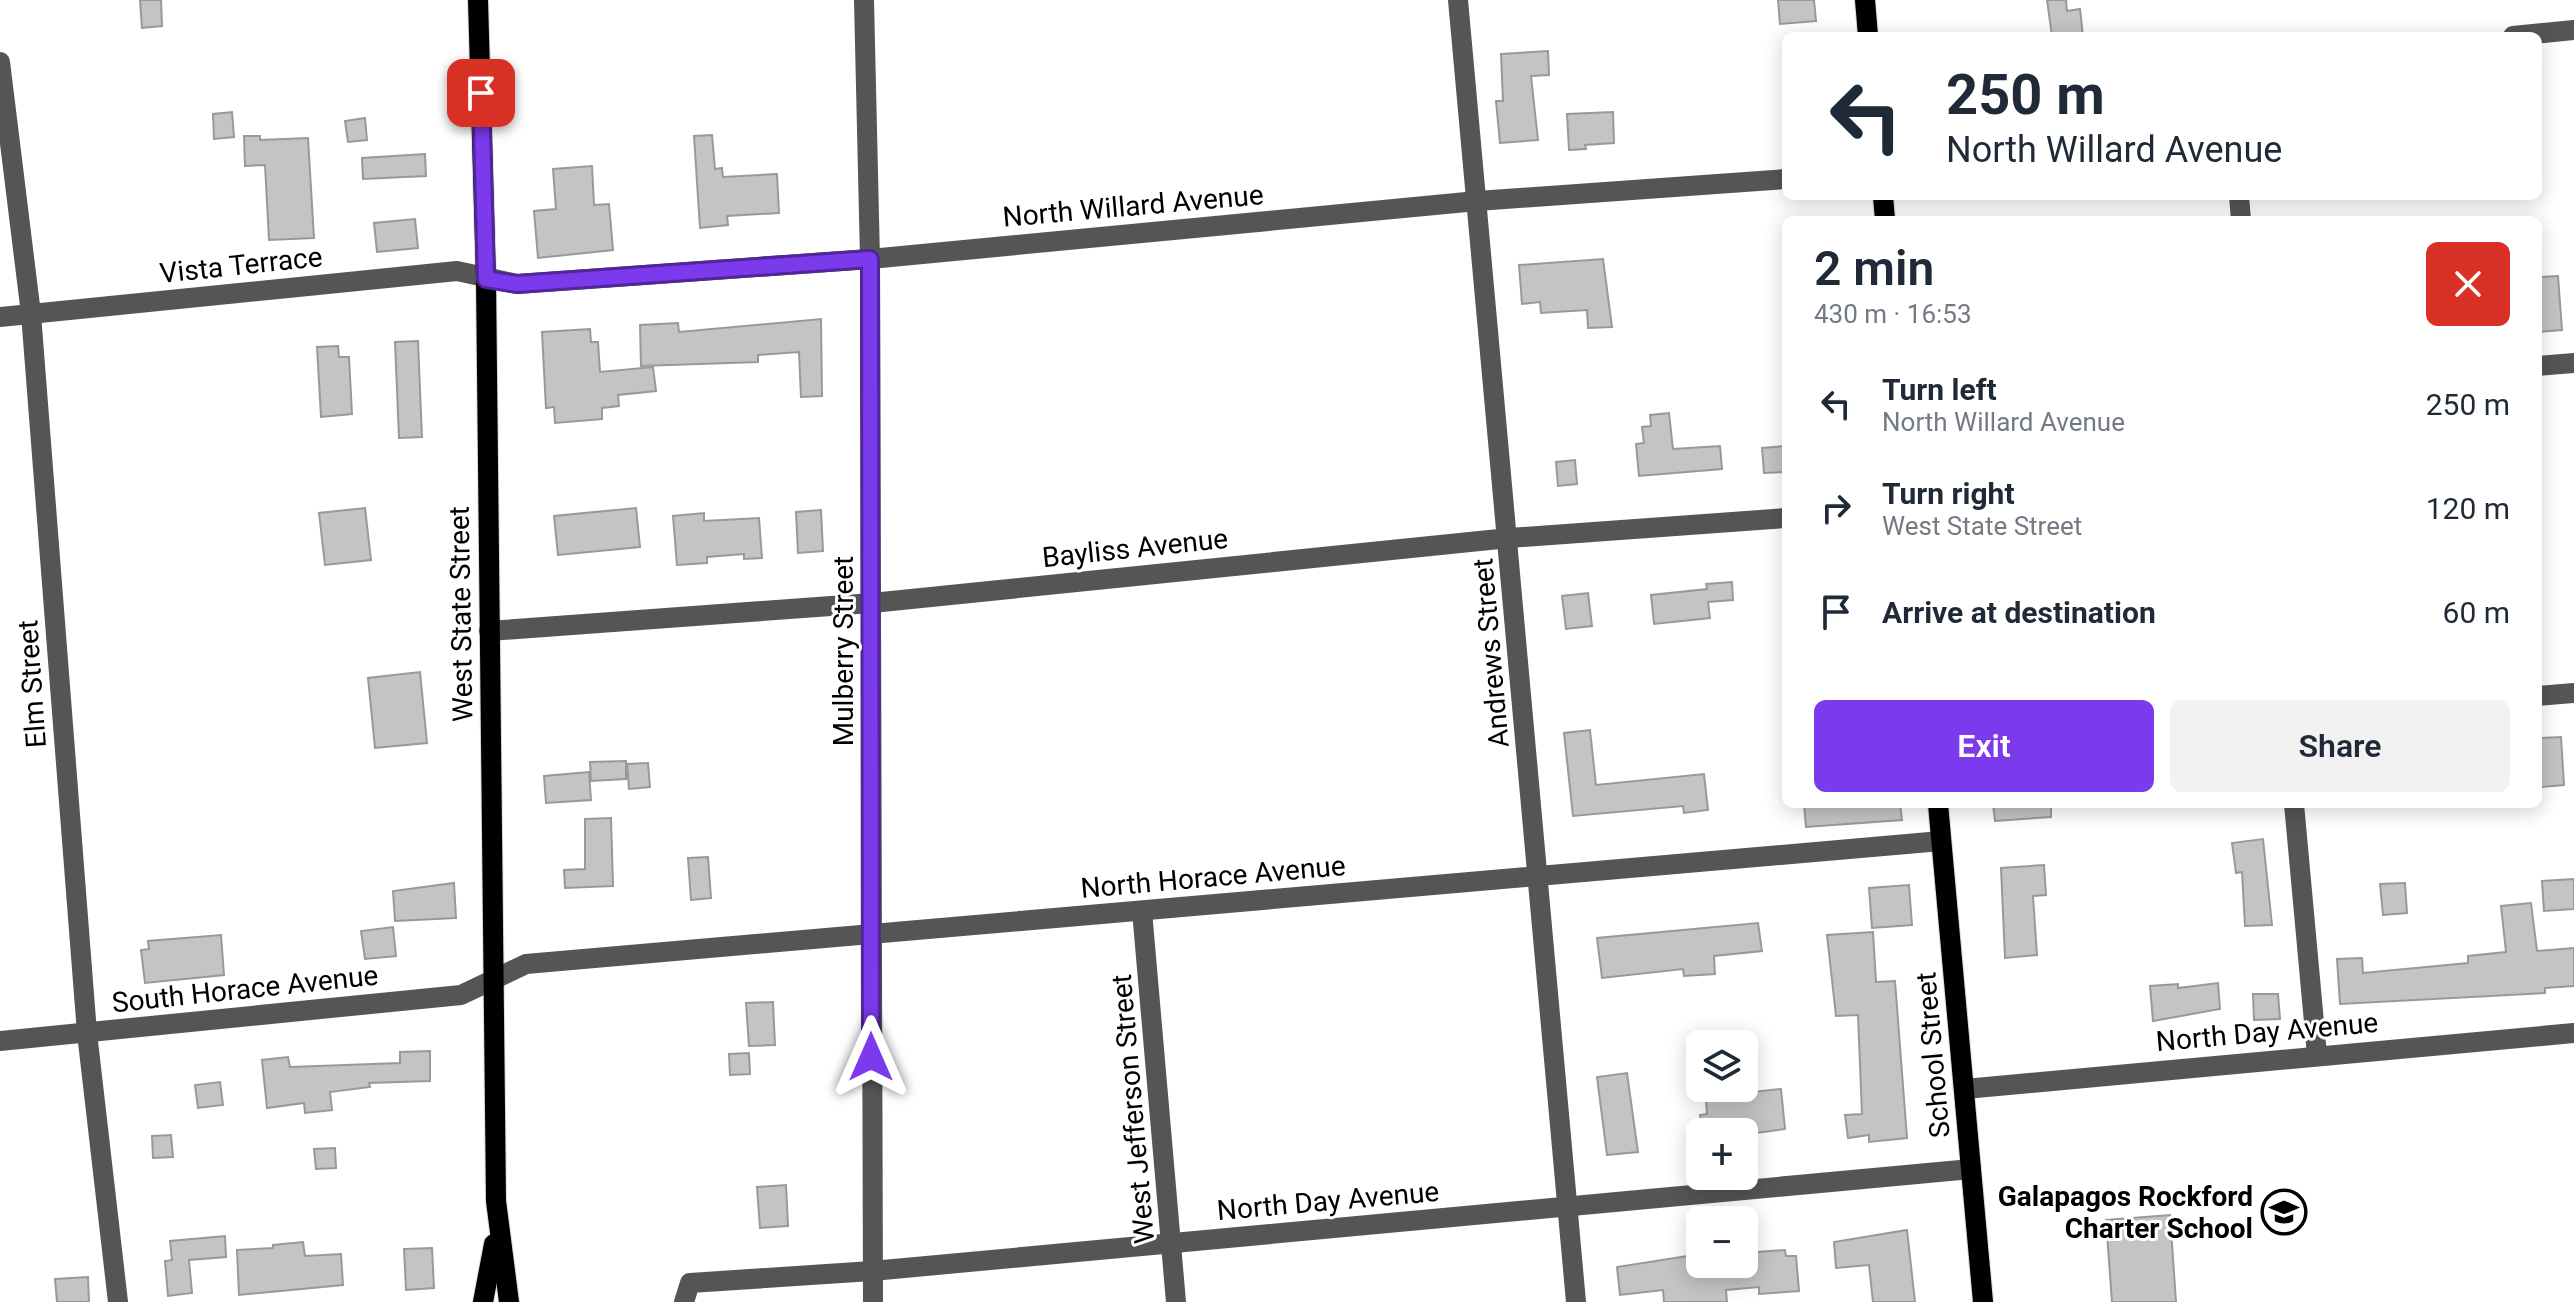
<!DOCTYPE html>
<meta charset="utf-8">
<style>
:root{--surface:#fff;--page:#f2f2f3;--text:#1f2937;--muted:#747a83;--accent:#7c3aed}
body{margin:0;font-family:Roboto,sans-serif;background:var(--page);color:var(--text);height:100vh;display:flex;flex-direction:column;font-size:30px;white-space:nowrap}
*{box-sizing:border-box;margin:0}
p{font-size:26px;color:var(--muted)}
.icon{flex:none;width:44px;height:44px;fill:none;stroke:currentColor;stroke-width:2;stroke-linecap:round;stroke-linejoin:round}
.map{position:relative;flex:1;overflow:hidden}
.panel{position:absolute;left:1782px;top:216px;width:760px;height:592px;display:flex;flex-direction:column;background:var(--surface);border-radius:12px;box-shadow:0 4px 20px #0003}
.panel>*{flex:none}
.guide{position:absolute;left:1782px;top:32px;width:760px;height:168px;border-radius:12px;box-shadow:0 4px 20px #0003;background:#fff;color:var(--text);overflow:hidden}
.tools{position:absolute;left:1686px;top:1030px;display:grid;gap:16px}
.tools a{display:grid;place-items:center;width:72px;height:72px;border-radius:12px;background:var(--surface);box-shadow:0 4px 20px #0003;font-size:40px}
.pin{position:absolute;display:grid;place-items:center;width:68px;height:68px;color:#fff;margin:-34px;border-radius:16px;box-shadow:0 4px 12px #0006}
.me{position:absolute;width:88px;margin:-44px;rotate:0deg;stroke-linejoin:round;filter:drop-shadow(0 0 6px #0008)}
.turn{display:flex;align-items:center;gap:28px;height:168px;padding:0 32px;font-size:36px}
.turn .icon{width:104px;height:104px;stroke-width:2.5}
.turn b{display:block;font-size:56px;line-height:68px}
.round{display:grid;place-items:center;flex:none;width:84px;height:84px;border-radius:12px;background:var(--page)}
.headline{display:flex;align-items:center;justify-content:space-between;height:136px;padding:0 32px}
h1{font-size:48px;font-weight:600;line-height:60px}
.action{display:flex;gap:16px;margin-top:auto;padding:16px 32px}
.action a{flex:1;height:92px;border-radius:12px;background:var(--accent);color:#fff;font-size:32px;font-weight:600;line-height:92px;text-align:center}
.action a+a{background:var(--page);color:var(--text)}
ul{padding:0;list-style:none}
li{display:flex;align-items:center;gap:24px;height:104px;padding:0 32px}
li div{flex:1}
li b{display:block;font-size:30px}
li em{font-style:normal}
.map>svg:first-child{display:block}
.building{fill:#c4c4c4;stroke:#999;stroke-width:2}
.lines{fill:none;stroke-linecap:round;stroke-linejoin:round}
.major-casing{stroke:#dbdbdb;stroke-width:22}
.minor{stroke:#555;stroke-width:20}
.major{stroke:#000;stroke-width:20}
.route-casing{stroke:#51269a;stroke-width:20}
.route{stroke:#7c3aed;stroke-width:14}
.labels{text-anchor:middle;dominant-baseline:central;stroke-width:6;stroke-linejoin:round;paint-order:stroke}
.street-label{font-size:28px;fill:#000;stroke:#fff}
.poi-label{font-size:28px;font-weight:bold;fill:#000;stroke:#fff;text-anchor:end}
</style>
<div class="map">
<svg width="2574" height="1302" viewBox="0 0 2574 1302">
<rect width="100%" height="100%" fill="#fff"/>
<g class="building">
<path d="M140,0H161L162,26L142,28Z"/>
<path d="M1778,0H1814L1816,21L1780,24Z"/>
<path d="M2047,0H2066L2067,11L2080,9L2083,36H2052Z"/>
<path d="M1548,51L1549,75L1531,76L1538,140L1500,143L1496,101H1503L1501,54Z"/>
<path d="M232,112L234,137L214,139L213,114Z"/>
<path d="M1613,112L1614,143L1585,145L1586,149L1569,150L1567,114Z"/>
<path d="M365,118L367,140L348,142L345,121Z"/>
<path d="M712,135L715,169L722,168L723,177L777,174L779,213L727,216L728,225L700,228L694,136Z"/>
<path d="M244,136H260V140L308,138L314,238L269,240L265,165L245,166Z"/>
<path d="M425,154L426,176L363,179L362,158Z"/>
<path d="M592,166L594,205L609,204L613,250L538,258L534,211L556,209L553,169Z"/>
<path d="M415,219L418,248L377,252L374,223Z"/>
<path d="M1603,259L1612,327L1588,328L1587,310L1541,313L1540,302L1522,304L1519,265Z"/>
<path d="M2558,276L2562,330L2538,332V277Z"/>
<path d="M821,319L822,396L801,397L799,352L758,355V362L641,366L640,325L678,323L679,332Z"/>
<path d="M590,329L591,342H598L600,372L653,367L656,391L618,395L619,406L602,408V419L555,423L554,407L546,408L542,332Z"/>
<path d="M418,341L422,437L399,438L395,342Z"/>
<path d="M338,346L339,357H349L352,414L321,417L317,347Z"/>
<path d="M1669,413L1673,449L1720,446L1722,469L1639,476L1636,444L1644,443L1642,427L1651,426L1650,415Z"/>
<path d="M1785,446L1786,472L1764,473L1762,448Z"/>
<path d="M1575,460L1577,484L1558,486L1556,462Z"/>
<path d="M365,508L371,560L325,565L319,513Z"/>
<path d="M636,508L640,547L558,555L554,516Z"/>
<path d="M821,510L823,551L798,553L796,512Z"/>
<path d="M704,513V521L759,518L762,558L744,559V554L707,557V563L677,565L673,516Z"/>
<path d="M1732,582L1733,600L1708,602L1710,618L1654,624L1651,595L1707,589L1706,584Z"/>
<path d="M1588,593L1592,626L1566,629L1562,596Z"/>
<path d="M420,672L427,743L375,748L368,678Z"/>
<path d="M1590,730L1596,785L1704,774L1708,810L1684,813L1683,806L1573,816L1564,733Z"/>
<path d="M2561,737L2564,785L2541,787L2538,738Z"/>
<path d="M626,761V779L591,781L590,762Z"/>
<path d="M648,763L650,787L629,789L627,764Z"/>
<path d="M589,772L591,800L546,803L544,776Z"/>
<path d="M1804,804H1900L1902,820L1806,827Z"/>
<path d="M1993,804H2051V817L1995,821Z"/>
<path d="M611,818L613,886L565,888L564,870L585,869V819Z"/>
<path d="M2263,839L2272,925L2245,926L2242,872L2236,873L2232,843Z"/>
<path d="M708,857L711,898L691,900L688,858Z"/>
<path d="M2044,865L2046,895L2033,896L2037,955L2005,958L2001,868Z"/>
<path d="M2574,879V909L2544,911L2542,881Z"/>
<path d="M454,883L456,918L395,921L393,891Z"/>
<path d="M2405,883L2407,913L2383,915L2380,884Z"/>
<path d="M1909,885L1912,925L1872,928L1869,888Z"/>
<path d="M2531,903L2537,951L2574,948V986L2545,988V993L2340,1004L2337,959L2362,958L2363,973L2468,963V956L2506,952L2501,906Z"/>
<path d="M1758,923L1762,951L1714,956L1715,974L1684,976L1683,969L1602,978L1597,938Z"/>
<path d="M393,927L396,956L365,959L361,931Z"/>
<path d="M1873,932L1876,982L1895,981L1907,1138L1869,1142V1135L1848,1138L1845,1115L1862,1114L1858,1015L1836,1016L1827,935Z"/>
<path d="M221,935L224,975L145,983L141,950L149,949L148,941Z"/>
<path d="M2218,983L2220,1009L2153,1021L2150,986L2178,984V988Z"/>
<path d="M2253,994H2278L2280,1019L2254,1020Z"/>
<path d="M773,1002L775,1045L749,1046L746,1003Z"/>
<path d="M430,1051V1081L369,1083L370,1087L330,1092L332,1110L305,1113L304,1103L267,1108L262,1060L288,1057L290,1067L400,1063V1052Z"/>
<path d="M749,1053L750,1074L730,1075L729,1054Z"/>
<path d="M1627,1073L1638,1152L1607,1155L1597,1077Z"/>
<path d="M220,1082L223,1105L198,1108L195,1085Z"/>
<path d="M1736,1088H1752L1753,1092L1781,1089L1785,1129L1756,1133L1757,1138L1744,1139V1132H1702L1700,1115L1707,1114L1706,1100L1737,1097Z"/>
<path d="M171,1135L173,1157L153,1158L152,1136Z"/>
<path d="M335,1148L336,1168L316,1169L314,1149Z"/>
<path d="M786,1185L788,1226L760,1228L757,1187Z"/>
<path d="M2170,1215L2176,1302H2112L2106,1220Z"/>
<path d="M1907,1230L1915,1302H1873L1869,1265L1836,1268L1834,1242Z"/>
<path d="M225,1236L226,1257L189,1260L192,1293L168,1296L165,1261L172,1260L170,1241Z"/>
<path d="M303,1242L305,1256L341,1254L343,1285L239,1295L237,1250L273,1248V1245Z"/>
<path d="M432,1248L434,1288L406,1290L404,1249Z"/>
<path d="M1785,1250L1786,1256H1796L1799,1291L1759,1294V1287L1726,1290L1727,1302H1664L1663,1290L1620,1295L1617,1267L1688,1256L1689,1264H1744V1253Z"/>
<path d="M88,1277L89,1302H57L55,1279Z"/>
</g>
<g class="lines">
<g class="major-casing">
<g id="major">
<path d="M478,0L486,279L496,1201L509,1302"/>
<path d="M1865,0L1868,36"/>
<path d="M1883,196L1885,220"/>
<path d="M1938,804L1983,1302"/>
<path d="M483,1302L494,1244"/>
</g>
</g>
<g class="minor">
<path d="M864,0L870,259L873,1302"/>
<path d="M1458,0L1576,1302"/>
<path d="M2513,36L2574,30"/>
<path d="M0,62L31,314L87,1033L118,1302"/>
<path d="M2239,196L2241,220"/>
<path d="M0,317L457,271L517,284L870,259L1477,201L1786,179"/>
<path d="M2538,366L2574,363"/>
<path d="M489,631L872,603L1509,538L1786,518"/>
<path d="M2538,696L2574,693"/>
<path d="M2294,804L2317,1055"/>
<path d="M1142,911L1176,1302"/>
<path d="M0,1041L461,995L526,964L1941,841"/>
<path d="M1965,1089L2574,1033"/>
<path d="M684,1302L690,1283L872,1271L1971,1169"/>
</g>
<use href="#major" class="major"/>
</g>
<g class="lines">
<g class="route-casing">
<path id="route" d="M481,93L486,279L517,284L870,259L871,1057"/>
</g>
<use href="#route" class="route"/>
</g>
<defs>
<g id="school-ring" transform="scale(2.3)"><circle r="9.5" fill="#fff" stroke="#000" stroke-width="1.5"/><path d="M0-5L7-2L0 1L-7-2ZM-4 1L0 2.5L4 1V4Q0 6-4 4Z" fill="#000"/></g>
</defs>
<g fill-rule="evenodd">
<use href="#school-ring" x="2284" y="1212"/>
</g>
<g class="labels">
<g class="street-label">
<text transform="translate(1133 206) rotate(-5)">North Willard Avenue</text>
<text transform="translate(241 265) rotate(-6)">Vista Terrace</text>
<text transform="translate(1135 548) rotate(-6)">Bayliss Avenue</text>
<text transform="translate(461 614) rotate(-91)">West State Street</text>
<text transform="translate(843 651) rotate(-90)">Mulberry Street</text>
<text transform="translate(1491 653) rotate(-95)">Andrews Street</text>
<text transform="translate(32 684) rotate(-94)">Elm Street</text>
<text transform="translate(1213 877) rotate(-5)">North Horace Avenue</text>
<text transform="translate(245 989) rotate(-6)">South Horace Avenue</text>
<text transform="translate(2267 1032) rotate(-5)">North Day Avenue</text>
<text transform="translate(1933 1055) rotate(-95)">School Street</text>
<text transform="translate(1133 1109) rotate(-95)">West Jefferson Street</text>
<text transform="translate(1328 1201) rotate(-5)">North Day Avenue</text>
</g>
<g class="poi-label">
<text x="2253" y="1196">Galapagos Rockford<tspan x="2253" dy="32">Charter School</tspan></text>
</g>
</g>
</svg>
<div class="tools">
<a><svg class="icon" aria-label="layers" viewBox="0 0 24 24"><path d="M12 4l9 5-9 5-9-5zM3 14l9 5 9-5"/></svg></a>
<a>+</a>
<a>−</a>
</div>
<div class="pin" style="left:481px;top:93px;background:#d93025"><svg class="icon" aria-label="arrive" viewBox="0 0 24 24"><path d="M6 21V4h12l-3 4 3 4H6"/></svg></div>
<svg class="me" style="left:871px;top:1057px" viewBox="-20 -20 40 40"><path d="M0-17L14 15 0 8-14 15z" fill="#7c3aed" stroke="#fff" stroke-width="4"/></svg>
<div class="guide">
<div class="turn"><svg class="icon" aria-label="left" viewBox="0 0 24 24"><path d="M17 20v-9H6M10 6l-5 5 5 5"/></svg><div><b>250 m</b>North Willard Avenue</div></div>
</div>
<section class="panel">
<div class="headline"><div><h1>2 min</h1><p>430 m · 16:53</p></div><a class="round" style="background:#d93025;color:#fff"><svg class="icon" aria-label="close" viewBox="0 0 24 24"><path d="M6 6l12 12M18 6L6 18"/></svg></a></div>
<ul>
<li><svg class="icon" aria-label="left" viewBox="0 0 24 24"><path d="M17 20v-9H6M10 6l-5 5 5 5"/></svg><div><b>Turn left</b><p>North Willard Avenue</p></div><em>250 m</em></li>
<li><svg class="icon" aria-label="right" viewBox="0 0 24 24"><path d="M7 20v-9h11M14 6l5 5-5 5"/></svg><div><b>Turn right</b><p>West State Street</p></div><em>120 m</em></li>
<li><svg class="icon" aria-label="arrive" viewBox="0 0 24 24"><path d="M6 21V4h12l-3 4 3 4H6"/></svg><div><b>Arrive at destination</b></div><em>60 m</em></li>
</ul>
<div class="action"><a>Exit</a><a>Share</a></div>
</section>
</div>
